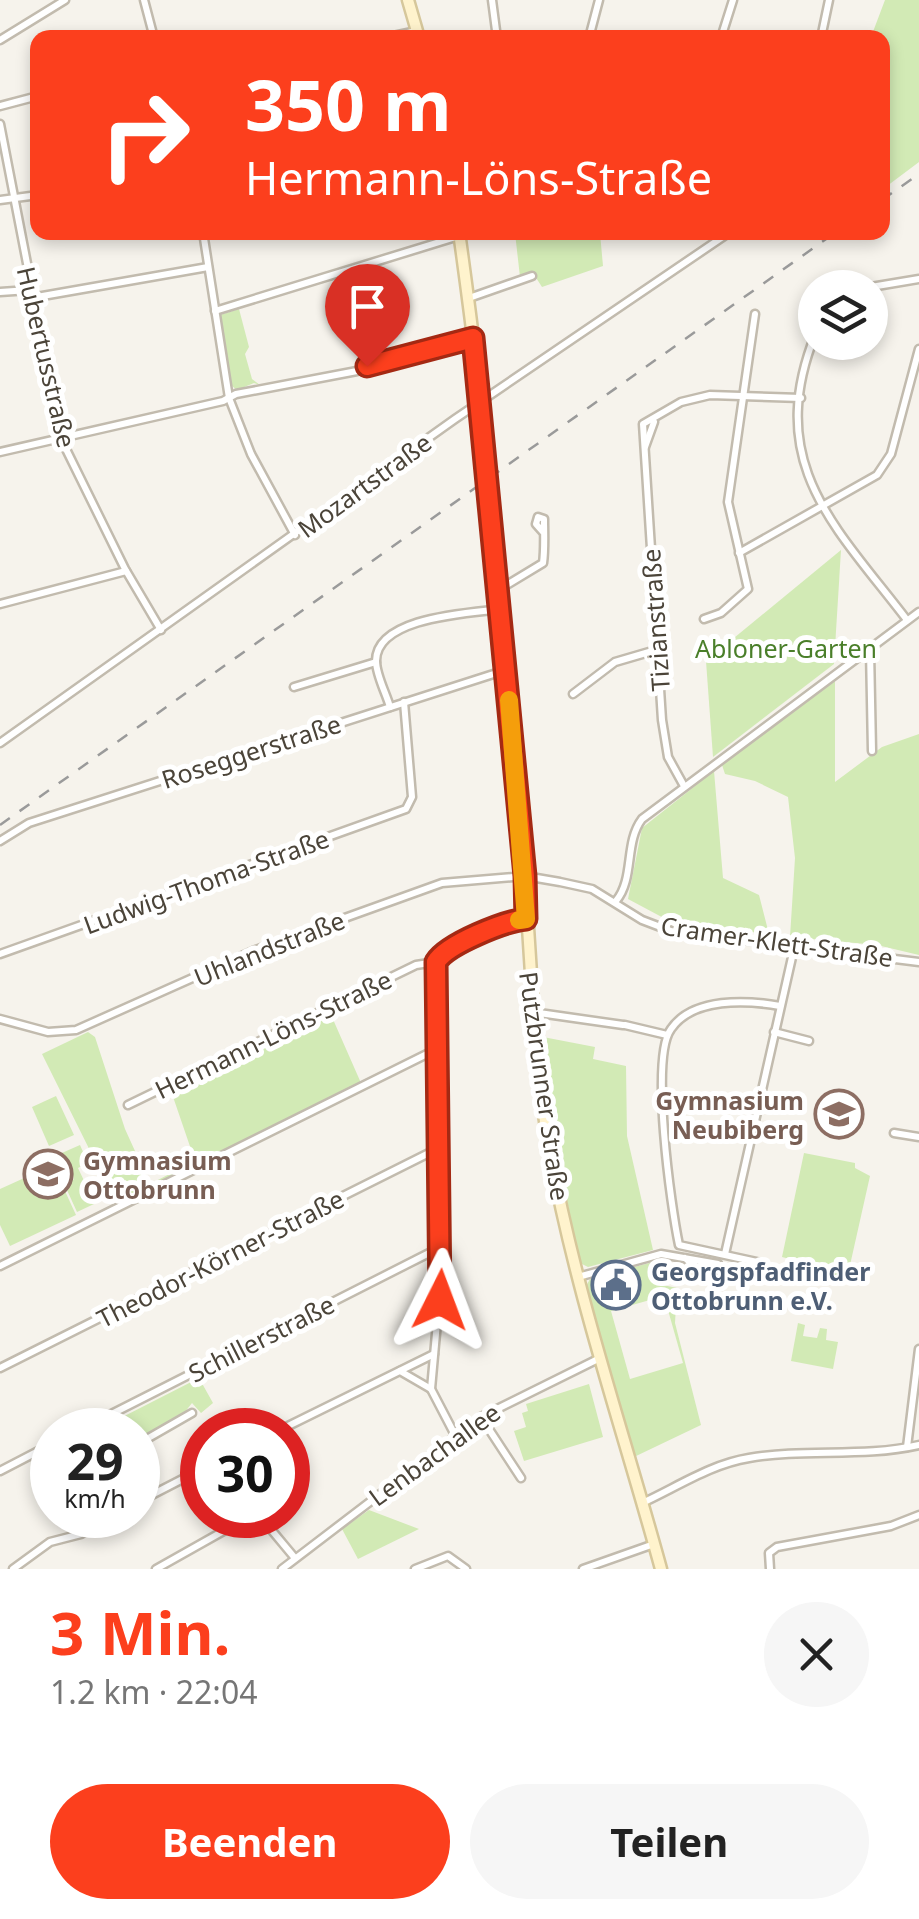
<!DOCTYPE html>
<html lang="de">
<meta charset="utf-8">
<style>
:root{--surface:#fff;--page:#f6f6f6;--text:#222;--muted:#767676;--accent:#fc3f1d}
body{margin:0;font-family:"Noto Sans",sans-serif;background:var(--page);color:var(--text);height:100vh;display:flex;flex-direction:column;font-size:38px;white-space:nowrap}
*{box-sizing:border-box;margin:0}
p{font-size:32px;color:var(--muted)}
.icon{flex:none;width:55px;height:55px;fill:none;stroke:currentColor;stroke-width:2;stroke-linecap:round;stroke-linejoin:round}
.map{position:relative;height:1569px;overflow:hidden}
.details{display:flex;flex-direction:column;background:var(--surface);flex:1}
.details>*{flex:none}
.banner{position:absolute;left:30px;top:30px;width:860px;height:210px;border-radius:20px;box-shadow:0 5px 15px #0003;background:#fc3f1d;color:#fff;overflow:hidden}
.buttons{position:absolute;left:798px;top:270px;display:grid;gap:20px}
.buttons a{display:grid;place-items:center;width:90px;height:90px;border-radius:50%;background:var(--surface);box-shadow:0 5px 15px #0003;font-size:50px}
.speed{position:absolute;left:30px;top:1408px;display:flex;gap:20px;font-size:50px;font-weight:700;text-align:center}
.speed>*{display:grid;place-content:center;width:130px;height:130px;border-radius:50%;background:var(--surface);box-shadow:0 5px 15px #0003;line-height:1}
.speed small{font-size:25px;font-weight:400}
.speed .limit{border:15px solid #d22;background:#fff;color:#111}
.pin{position:absolute;display:grid;place-items:center;width:85px;height:85px;color:#fff;margin:-102px -42px;border-radius:50% 50% 50% 0;rotate:-45deg;box-shadow:0 0 10px #0007}
.pin .icon{rotate:45deg}
.me{position:absolute;width:110px;margin:-55px;rotate:3deg;stroke-linejoin:round;filter:drop-shadow(0 0 8px #0008)}
.turn{display:flex;align-items:center;gap:35px;height:210px;padding:0 50px;font-size:45px}
.turn .icon{width:130px;height:130px;stroke-width:2.5}
.turn b{display:block;font-size:70px;line-height:85px}
.round{display:grid;place-items:center;flex:none;width:105px;height:105px;border-radius:52px;background:var(--page)}
.summary{display:flex;align-items:center;justify-content:space-between;height:170px;padding:0 50px}
h1{font-size:60px;font-weight:700;line-height:75px;color:var(--accent)}
.action{display:flex;gap:20px;margin-top:auto;padding:20px 50px}
.action a{flex:1;height:115px;border-radius:60px;background:var(--accent);color:#fff;font-size:40px;font-weight:700;line-height:115px;text-align:center}
.action a+a{background:var(--page);color:var(--text)}
.map>svg:first-child{display:block}
.green{fill:#d2eab5;fill-rule:evenodd}
.lines{fill:none;stroke-linecap:round;stroke-linejoin:round}
.street-casing{stroke:#c2bbae;stroke-width:11}
.secondary-casing{stroke:#d6c79b;stroke-width:15}
.street{stroke:#fff;stroke-width:6}
.secondary{stroke:#fff3cd;stroke-width:10}
.rail{stroke:#9a9a9a;stroke-width:2.5;stroke-dasharray:12 12;stroke-linecap:butt}
.route-casing{stroke:#a42913;stroke-width:25}
.route{stroke:#fc3f1d;stroke-width:18}
.slow{stroke:#f59e0b;stroke-width:18}
.labels{text-anchor:middle;dominant-baseline:central;stroke-width:10;stroke-linejoin:round;paint-order:stroke}
.street-label{font-size:25px;fill:#4b4439;stroke:#fff}
.park-label{font-size:25px;fill:#4a7f2a;stroke:#fff}
.education-label{font-size:25px;font-weight:bold;fill:#785e54;stroke:#fff;text-anchor:end}
.service-label{font-size:25px;font-weight:bold;fill:#4e5e75;stroke:#fff;text-anchor:start}
</style>
<div class="map">
<svg width="919" height="1569" viewBox="0 0 919 1569">
<rect width="100%" height="100%" fill="#f6f3ec"/>
<g class="green">
<path d="M885,0H919V162L883,189L882,38L871,37Z"/>
<path d="M515,233H600L603,266L542,287L533,273L520,277Z"/>
<path d="M239,309L249,347L245,354L252,379L260,385L254,383L237,390L232,386L220,315Z"/>
<path d="M841,550L834,664L713,757L706,661Z"/>
<path d="M835,681V782L882,747L919,734V955L877,945L790,937L795,858L788,797L755,781L725,774L722,765Z"/>
<path d="M714,771L723,878L759,895L769,934L673,923L628,899L642,828Z"/>
<path d="M328,1008L361,1083L116,1203L42,1054L88,1032L95,1037L125,1129L150,1184L195,1161L170,1088Z"/>
<path d="M543,1037L595,1047L593,1059L626,1066L627,1136L653,1250L588,1267L580,1263L556,1148Z"/>
<path d="M56,1096L74,1135L49,1146L32,1107Z"/>
<path d="M80,1145L88,1163L78,1168L87,1187H91L94,1204L77,1212L61,1177L67,1174L74,1180L72,1171L63,1174L55,1156Z"/>
<path d="M804,1153L855,1163V1168L870,1176L846,1283L792,1270L794,1260L782,1257Z"/>
<path d="M53,1165L76,1215L10,1246L0,1225V1189Z"/>
<path d="M653,1262L663,1263V1285L677,1288L675,1323L701,1425L634,1457L585,1288L590,1279ZM664,1296L683,1363L630,1379L611,1311Z"/>
<path d="M798,1323L805,1325L803,1336L817,1338L820,1328L827,1329L826,1340L838,1342L833,1369L791,1361Z"/>
<path d="M199,1378L213,1403L201,1413L192,1403L177,1422L138,1441V1430H97Z"/>
<path d="M589,1384L603,1437L524,1461L514,1431L526,1427L522,1413L528,1411L526,1404Z"/>
<path d="M369,1510L419,1529L358,1559L342,1529Z"/>
</g>
<g class="lines">
<g class="street-casing">
<g id="street">
<path d="M144,0L154,38"/>
<path d="M492,0L497,38"/>
<path d="M384,38L417,31"/>
<path d="M589,38L599,0"/>
<path d="M721,38L733,0"/>
<path d="M821,38L829,0"/>
<path d="M0,40L65,0"/>
<path d="M0,106L38,96"/>
<path d="M0,124L61,439L125,569L161,630"/>
<path d="M0,200L38,195"/>
<path d="M203,232L229,398L251,454L295,535"/>
<path d="M865,288L919,279"/>
<path d="M0,292L29,290"/>
<path d="M31,298L208,267"/>
<path d="M469,298L532,276"/>
<path d="M215,311L459,236"/>
<path d="M815,335C764,464 835,526 907,620"/>
<path d="M645,447L654,422"/>
<path d="M0,452L223,401L236,394L357,371L472,338"/>
<path d="M739,553L877,475L891,454L919,349"/>
<path d="M500,589L543,563C545,549 544,533 544,519L538,517L536,524L544,533"/>
<path d="M0,604L126,571"/>
<path d="M704,619L721,613L748,589L728,502L755,314"/>
<path d="M870,650L872,751"/>
<path d="M294,687L376,662"/>
<path d="M573,694L615,662L656,650"/>
<path d="M390,707C386,693 376,675 376,661C376,617 469,613 501,609"/>
<path d="M0,743L455,419L730,232"/>
<path d="M684,786L668,757L662,720L643,424L681,402L710,395L801,398"/>
<path d="M0,841L29,823L506,670"/>
<path d="M616,901C635,878 624,843 642,819L919,612"/>
<path d="M0,954L406,809L412,797L404,702"/>
<path d="M436,962L443,1256L431,1389L455,1435"/>
<path d="M532,1012L623,1025"/>
<path d="M0,1019L48,1032L76,1030L253,951L442,883L525,876L560,882L592,889L642,920L671,931L919,962"/>
<path d="M625,1025L667,1035"/>
<path d="M774,1032L809,1041"/>
<path d="M128,1105L416,965L436,962C447,944 505,921 526,919"/>
<path d="M894,1133L919,1137"/>
<path d="M725,1254L795,944"/>
<path d="M757,1262L679,1245C671,1207 650,1058 671,1029C693,997 747,1000 780,1006"/>
<path d="M0,1266L439,1048"/>
<path d="M578,1277L661,1254L718,1264L721,1277L711,1281L685,1258"/>
<path d="M0,1368L441,1147"/>
<path d="M400,1371L431,1389"/>
<path d="M481,1417L521,1478"/>
<path d="M80,1430L443,1246"/>
<path d="M280,1430L434,1354"/>
<path d="M138,1444L192,1413"/>
<path d="M907,1447L919,1349"/>
<path d="M0,1471L52,1444"/>
<path d="M138,1502L202,1469"/>
<path d="M642,1503C677,1487 711,1464 749,1458C806,1448 862,1458 919,1445"/>
<path d="M259,1515L294,1557"/>
<path d="M13,1569L50,1542L81,1534L114,1515"/>
<path d="M156,1569L252,1515"/>
<path d="M282,1569L481,1417L598,1359"/>
<path d="M415,1569L448,1556L466,1569"/>
<path d="M583,1569L654,1544"/>
<path d="M770,1569L769,1553L777,1547L891,1526L919,1515"/>
</g>
</g>
<g class="secondary-casing">
<g id="secondary">
<path d="M408,0L419,38"/>
<path d="M459,232C489,445 508,659 524,873C532,967 533,1059 550,1152C576,1294 623,1430 661,1569"/>
</g>
</g>
<use href="#street" class="street"/>
<use href="#secondary" class="secondary"/>
<g class="rail">
<path d="M882,200L919,174"/>
<path d="M0,825L836,232"/>
</g>
</g>
<g class="lines">
<g class="route-casing">
<path id="route" d="M367,366L473,338L525,876L526,919C505,921 447,944 436,962L440,1300"/>
</g>
<use href="#route" class="route"/>
<path class="slow" d="M509,700L526,919L519,920"/>
</g>
<defs>
<g id="school-ring" transform="scale(2.5)"><circle r="9.5" fill="#fff" stroke="#8d6e63" stroke-width="1.5"/><path d="M0-5L7-2L0 1L-7-2ZM-4 1L0 2.5L4 1V4Q0 6-4 4Z" fill="#8d6e63"/></g>
<g id="civic-ring" transform="scale(2.5)"><circle r="9.5" fill="#fff" stroke="#5c6f8a" stroke-width="1.5"/><path d="M-.6-6.5H3V-4.5H.6V-3L4-1V1h2V6H-6V1h2V-1L-.6-3ZM-1.2 2.5V6h2.4V2.5Z" fill="#5c6f8a"/></g>
</defs>
<g fill-rule="evenodd">
<use href="#school-ring" x="839" y="1114"/>
<use href="#school-ring" x="48" y="1174"/>
<use href="#civic-ring" x="616" y="1285"/>
</g>
<g class="labels">
<g class="street-label">
<text transform="translate(47 357) rotate(77)">Hubertusstraße</text>
<text transform="translate(364 485) rotate(-36)">Mozartstraße</text>
<text transform="translate(655 620) rotate(-94)">Tizianstraße</text>
<text transform="translate(251 751) rotate(-18)">Roseggerstraße</text>
<text transform="translate(206 881) rotate(-20)">Ludwig-Thoma-Straße</text>
<text transform="translate(777 941) rotate(8)">Cramer-Klett-Straße</text>
<text transform="translate(269 948) rotate(-22)">Uhlandstraße</text>
<text transform="translate(273 1034) rotate(-26)">Hermann-Löns-Straße</text>
<text transform="translate(545 1086) rotate(82)">Putzbrunner Straße</text>
<text transform="translate(220 1258) rotate(-27)">Theodor-Körner-Straße</text>
<text transform="translate(261 1338) rotate(-27)">Schillerstraße</text>
<text transform="translate(434 1454) rotate(-36)">Lenbachallee</text>
</g>
<g class="park-label">
<text x="786" y="648">Abloner-Garten</text>
</g>
<g class="education-label">
<text x="804" y="1100">Gymnasium<tspan x="804" dy="29">Neubiberg</tspan></text>
<text x="83" y="1160" text-anchor="start">Gymnasium<tspan x="83" dy="29">Ottobrunn</tspan></text>
</g>
<g class="service-label">
<text x="651" y="1271">Georgspfadfinder<tspan x="651" dy="29">Ottobrunn e.V.</tspan></text>
</g>
</g>
</svg>
<div class="buttons">
<a><svg class="icon" aria-label="layers" viewBox="0 0 24 24"><path d="M12 4l9 5-9 5-9-5zM3 14l9 5 9-5"/></svg></a>
</div>
<div class="speed"><div>29<small>km/h</small></div><div class="limit">30</div></div>
<div class="pin" style="left:367px;top:366px;background:#d93025"><svg class="icon" aria-label="arrive" viewBox="0 0 24 24"><path d="M6 21V4h12l-3 4 3 4H6"/></svg></div>
<svg class="me" style="left:440px;top:1300px" viewBox="-20 -20 40 40"><path d="M0-17L14 15 0 8-14 15z" fill="#fc3f1d" stroke="#fff" stroke-width="4"/></svg>
<div class="banner">
<div class="turn"><svg class="icon" aria-label="right" viewBox="0 0 24 24"><path d="M7 20v-9h11M14 6l5 5-5 5"/></svg><div><b>350 m</b>Hermann-Löns-Straße</div></div>
</div>
</div>
<section class="details">
<div class="summary"><div><h1>3 Min.</h1><p>1.2 km · 22:04</p></div><a class="round"><svg class="icon" aria-label="close" viewBox="0 0 24 24"><path d="M6 6l12 12M18 6L6 18"/></svg></a></div>
<div class="action"><a>Beenden</a><a>Teilen</a></div>
</section>
